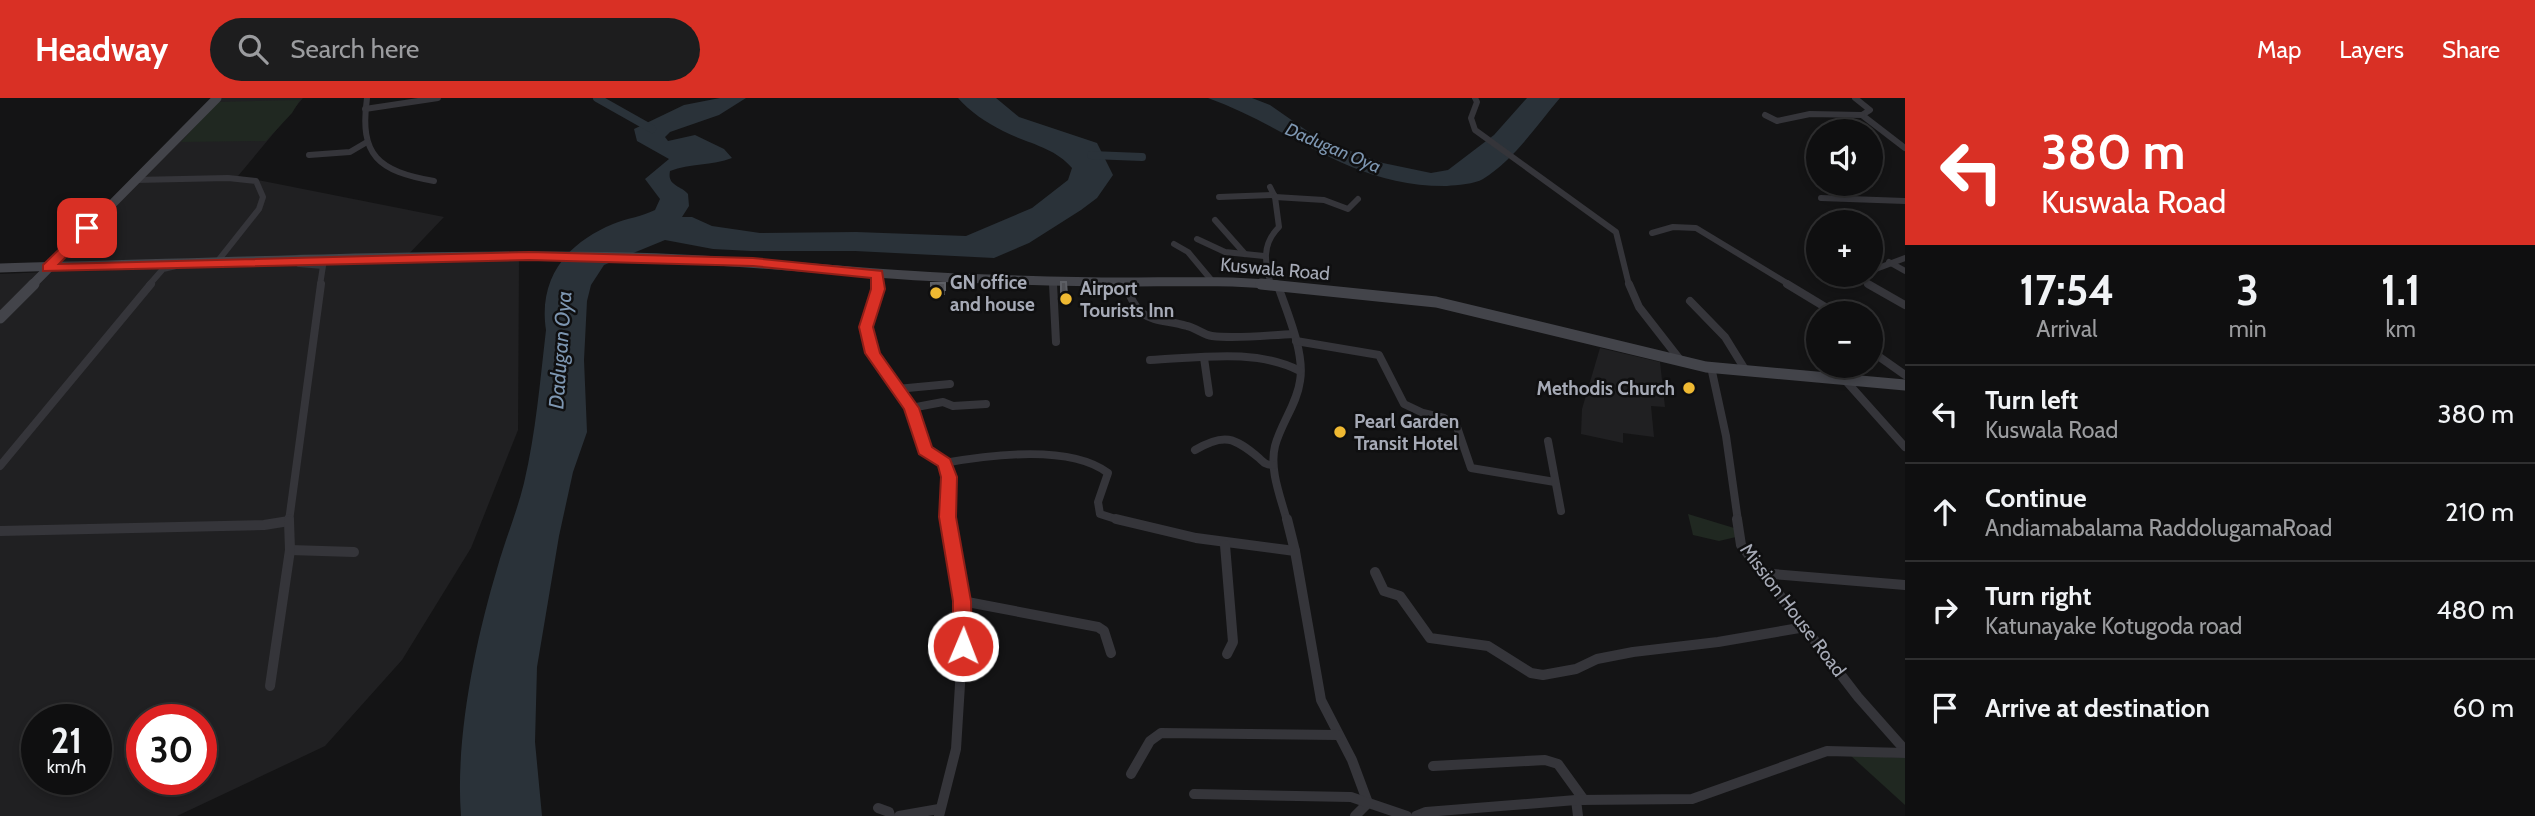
<!DOCTYPE html>
<meta charset="utf-8">
<style>
:root{--surface:#0f0f10;--page:#1d1d1e;--text:#f1f3f6;--muted:#9b9c9f;--line:#2f2f30;--accent:#d93025}
body{margin:0;font-family:Cabin,sans-serif;background:var(--page);color:var(--text);height:100vh;display:flex;flex-direction:column;font-size:26px;white-space:nowrap}
*{box-sizing:border-box;margin:0}
p{font-size:23px;color:var(--muted)}
.icon{flex:none;width:38px;height:38px;fill:none;stroke:currentColor;stroke-width:2;stroke-linecap:round;stroke-linejoin:round}
.map{position:relative;flex:1;overflow:hidden}
.sheet{display:flex;flex-direction:column;background:var(--surface);width:630px}
.sheet>*{flex:none}
.top-card{background:#d93025;color:#fff;overflow:hidden}
.buttons{position:absolute;left:1806px;top:21px;display:grid;gap:14px}
.buttons a{display:grid;place-items:center;width:77px;height:77px;border-radius:50%;background:var(--surface);box-shadow:0 4px 10px #0003,0 0 0 2px var(--line);font-size:35px}
.speed{position:absolute;left:21px;top:606px;display:flex;gap:14px;font-size:35px;font-weight:700;text-align:center}
.speed>*{display:grid;place-content:center;width:91px;height:91px;border-radius:50%;background:var(--surface);box-shadow:0 4px 10px #0003,0 0 0 2px var(--line);line-height:1}
.speed small{font-size:18px;font-weight:400}
.speed .limit{border:10px solid #d22;background:#fff;color:#111}
.pin{position:absolute;display:grid;place-items:center;width:60px;height:60px;color:#fff;margin:-30px;border-radius:14px;box-shadow:0 4px 10px #0006}
.me{position:absolute;width:77px;margin:-38px;rotate:1deg;stroke-linejoin:round;filter:drop-shadow(0 0 5px #0008)}
.turn{display:flex;align-items:center;gap:24px;height:147px;padding:0 21px;font-size:32px}
.turn .icon{width:91px;height:91px;stroke-width:2.5}
.turn b{display:block;font-size:49px;line-height:60px}
.eta{display:flex;justify-content:space-evenly;align-items:center;height:119px;text-align:center}
.eta b{font-size:42px;font-weight:700;line-height:49px}
ul{padding:0;list-style:none}
li{display:flex;align-items:center;gap:21px;height:98px;padding:0 21px;border-top:2px solid var(--line)}
li div{flex:1}
li b{display:block;font-size:26px}
li em{font-style:normal}
header{display:flex;align-items:center;gap:42px;box-sizing:border-box;height:98px;padding:0 35px;background:var(--accent);color:#fff}
header strong{font-size:33px}
nav{display:flex;gap:38px;margin-inline-start:auto;font-size:24px}
.search{width:490px;height:63px;background:var(--page);display:flex;align-items:center;gap:18px;box-sizing:border-box;padding:0 24px;border-radius:38px;color:var(--muted);font-size:26px}
main{display:flex;flex:1;min-height:0}
.map>svg:first-child{display:block}
.built{fill:#202022;fill-rule:evenodd}
.green{fill:#202821}
.water{fill:#2a3239}
.lines{fill:none;stroke-linecap:round;stroke-linejoin:round}
.canal{stroke:#2a3239;stroke-width:8}
.street-far2{stroke:#35353a;stroke-width:6}
.street-far1{stroke:#35353a;stroke-width:8}
.street{stroke:#35353a;stroke-width:10}
.secondary-far1{stroke:#43444a;stroke-width:9}
.secondary{stroke:#43444a;stroke-width:11}
.wall{fill:#45464a}
.building{fill:#505156;stroke:#5d5f65;stroke-width:2}
.route{fill:#d93025;stroke:#8d1f18;stroke-width:2}
.poi-dot{fill:#efb932;stroke:#0f0f10;stroke-width:2.5}
.labels{text-anchor:middle;dominant-baseline:central;stroke-width:5;stroke-linejoin:round;paint-order:stroke}
.far-water-label{font-size:18px;font-style:italic;fill:#7d96b1;stroke:#0f0f10}
.street-label{font-size:19px;fill:#a6aab6;stroke:#0f0f10}
.poi-label{font-size:19px;font-weight:bold;fill:#a6aab6;stroke:#0f0f10;text-anchor:start}
.water-label{font-size:21px;font-style:italic;fill:#7d96b1;stroke:#0f0f10}
</style>
<header>
<strong>Headway</strong>
<div class="search"><svg class="icon" aria-label="search" viewBox="0 0 24 24"><circle cx="10" cy="10" r="6"/><path d="M15 15l6 6"/></svg>Search here</div>
<nav><a>Map</a><a>Layers</a><a>Share</a></nav>
</header>
<main>
<div class="map">
<svg width="1905" height="718" viewBox="0 0 1905 718">
<rect width="100%" height="100%" fill="#141415"/>
<g class="built">
<path d="M219,0H303L238,78L444,119L405,160L519,161L518,332L471,450L402,562L325,648L177,718H0V176L48,174ZM37,621H96V681H37ZM142,621H201V681H142Z"/>
<path d="M1600,250L1660,264L1665,309L1651,308L1654,339L1623,335V345L1581,336L1582,311Z"/>
</g>
<g class="green">
<path d="M300,2L292,15L266,43L181,44L217,4Z"/>
<path d="M1688,416L1734,430L1736,439L1719,443L1693,437Z"/>
<path d="M1850,657L1905,660V707Z"/>
</g>
<g class="water">
<path d="M720,0H746L719,17L670,34L665,39L668,43L695,37L724,51L732,60C712,68 690,65 670,73C667,88 680,87 688,96L689,108L682,119H692L712,128L760,135L856,134L966,138L1032,110L1068,82L1072,70C1055,49 1026,45 1003,33C987,25 969,13 958,0H996L1019,19L1097,45L1113,77L1097,100L1081,112L1029,145L994,160L855,153H751L713,151L665,142L604,167L591,187L587,203L584,262L587,334L573,374L559,438L537,569L535,644L542,718H461C455,642 475,544 497,471C505,442 517,414 524,385C536,334 540,283 546,232C538,180 567,145 613,126C627,120 641,119 655,112L660,101L645,81L669,61L637,43L634,31L684,7Z"/>
<path d="M1208,0H1252L1270,7L1313,37L1337,48L1383,65L1431,75L1448,72L1494,37L1527,0H1560C1536,28 1515,61 1483,81C1475,86 1457,87 1447,88C1351,89 1293,31 1208,0Z"/>
</g>
<g class="lines">
<g class="canal">
<path d="M597,0L652,31"/>
<path d="M1091,57L1142,59"/>
</g>
<g class="street-far2">
<path d="M367,0C359,58 378,73 434,83"/>
<path d="M1475,0L1477,4L1471,20L1475,32L1616,134L1629,187"/>
<path d="M1855,0L1870,12L1862,17L1905,50"/>
<path d="M365,11L438,0"/>
<path d="M1765,17L1777,23L1810,16L1862,17"/>
<path d="M309,57L350,54L367,44"/>
<path d="M135,82L228,80L256,83L263,99L259,111L217,164"/>
<path d="M1270,89L1275,99L1279,129C1261,147 1265,165 1271,187"/>
<path d="M1219,99L1274,97"/>
<path d="M1275,99L1324,102L1348,111L1358,101"/>
<path d="M1821,100L1905,103"/>
<path d="M1215,122L1245,156"/>
<path d="M1652,135L1673,129L1696,130L1790,187"/>
<path d="M1197,141L1225,154L1264,158"/>
<path d="M1174,146L1188,154L1213,184"/>
<path d="M1889,164L1905,173"/>
<path d="M299,166L323,168L320,187"/>
<path d="M1873,172L1905,160"/>
<path d="M877,176L878,187"/>
<path d="M1053,183V187"/>
<path d="M1126,184L1127,187"/>
<path d="M1867,185L1871,187"/>
<path d="M149,187L163,171L176,168"/>
</g>
<g class="street-far1">
<path d="M878,186L866,229L872,255L911,310L925,352L944,365L949,379V423"/>
<path d="M1053,186L1056,244"/>
<path d="M1126,186C1138,227 1155,219 1187,228C1196,230 1204,237 1212,238C1238,241 1268,237 1294,236"/>
<path d="M1629,186L1639,209L1681,263"/>
<path d="M1787,186L1835,215"/>
<path d="M1868,186L1905,207"/>
<path d="M1278,188C1287,214 1305,255 1300,283C1297,306 1281,325 1275,348C1269,372 1281,400 1287,423"/>
<path d="M1690,203L1725,239L1746,273"/>
<path d="M1296,243L1379,257L1404,306L1423,315L1444,320L1457,329L1471,370L1555,384"/>
<path d="M1871,253L1905,277"/>
<path d="M1204,260L1209,295"/>
<path d="M1150,262C1198,260 1256,250 1300,273"/>
<path d="M1711,269L1726,338L1738,423"/>
<path d="M1845,282L1905,349"/>
<path d="M897,291L950,286"/>
<path d="M911,310L943,304L953,308L986,306"/>
<path d="M1548,343L1561,413"/>
<path d="M1195,352C1224,335 1234,339 1259,360C1264,365 1266,367 1273,367"/>
<path d="M944,365C989,357 1070,346 1108,375L1098,404L1100,416L1122,423"/>
<path d="M0,368L151,186"/>
<path d="M289,423L321,186"/>
</g>
<g class="street">
<path d="M1116,421L1196,440L1295,453"/>
<path d="M1287,421L1295,453L1321,602L1352,662L1368,705L1355,718"/>
<path d="M1737,421L1741,447L1858,599L1905,652"/>
<path d="M0,433L264,427L289,423V421"/>
<path d="M1225,447L1233,544L1227,556"/>
<path d="M290,452L354,454"/>
<path d="M1375,474L1384,493L1400,498L1430,540L1488,548L1531,575L1543,577L1576,571L1597,561L1633,554L1718,544L1805,529"/>
<path d="M1761,475L1905,487"/>
<path d="M962,503L1098,529L1104,533L1111,555"/>
<path d="M270,588L290,452L289,423"/>
<path d="M1433,668L1545,662L1558,666L1584,702"/>
<path d="M1131,676L1150,643L1161,635L1338,637"/>
<path d="M1194,696L1351,699L1407,718"/>
<path d="M1576,702L1578,718"/>
<path d="M878,710L889,714L890,718"/>
<path d="M899,718L939,711"/>
<path d="M939,718L956,651L964,522L948,421"/>
<path d="M1416,718L1426,714L1576,702L1692,701L1827,653L1905,655"/>
</g>
<g class="secondary-far1">
<path d="M0,170C210,165 420,155 630,159C739,161 847,175 956,180C1012,182 1068,184 1123,184C1175,184 1226,182 1277,187"/>
<path d="M32,187L217,0"/>
</g>
<g class="secondary">
<path d="M1261,186L1436,204L1706,269L1905,287"/>
<path d="M0,220L34,186"/>
</g>
</g>
<g class="wall">
<path d="M1061,184L1067,197L1066,206H1061Z"/>
<path d="M931,185H945V197H941L940,200H931Z"/>
</g>
<g class="building">
<path d="M1061,184H1066L1067,197H1061Z"/>
<path d="M931,185H945V192H940V195H931Z"/>
</g>
<path class="route" d="M87,127L93,130L91,133L59,166L529,154L753,160L882,173L885,191L873,229L880,255L919,310L932,349L950,361L957,379L956,419L971,503L972,548L969,553L963,556L956,553L953,548V503L939,419L941,379L938,368L919,356L904,311L865,255L859,229L871,191V180L753,168L529,162L43,173V167L83,128Z"/>
<g class="poi-dot">
<circle cx="936" cy="195" r="7"/>
<circle cx="1066" cy="201" r="7"/>
<circle cx="1689" cy="290" r="7"/>
<circle cx="1340" cy="334" r="7"/>
</g>
<g class="labels">
<g class="far-water-label">
<text transform="translate(1333 50) rotate(23)">Dadugan Oya</text>
</g>
<g class="street-label">
<text transform="translate(1275 171) rotate(5)">Kuswala Road</text>
<text transform="translate(1793 512) rotate(53)">Mission House Road</text>
</g>
<g class="poi-label">
<text x="950" y="184">GN office<tspan x="950" dy="22">and house</tspan></text>
<text x="1080" y="190">Airport<tspan x="1080" dy="22">Tourists Inn</tspan></text>
<text x="1675" y="290" text-anchor="end">Methodis Church</text>
<text x="1354" y="323">Pearl Garden<tspan x="1354" dy="22">Transit Hotel</tspan></text>
</g>
<g class="water-label">
<text transform="translate(560 252) rotate(-86)">Dadugan Oya</text>
</g>
</g>
</svg>
<div class="buttons">
<a><svg class="icon" aria-label="sound" viewBox="0 0 24 24"><path d="M4 9h4l5-4v14l-5-4H4zM17 9q2 3 0 6"/></svg></a>
<a>+</a>
<a>−</a>
</div>
<div class="speed"><div>21<small>km/h</small></div><div class="limit">30</div></div>
<div class="pin" style="left:87px;top:130px;background:#d93025"><svg class="icon" aria-label="arrive" viewBox="0 0 24 24"><path d="M6 21V4h12l-3 4 3 4H6"/></svg></div>
<svg class="me" style="left:963px;top:548px" viewBox="-20 -20 40 40"><circle r="17" fill="#d93025" stroke="#fff" stroke-width="3"/><path d="M0-11L8 9 0 5-8 9z" fill="#fff"/></svg>
</div>
<section class="sheet">
<div class="top-card">
<div class="turn"><svg class="icon" aria-label="left" viewBox="0 0 24 24"><path d="M17 20v-9H6M10 6l-5 5 5 5"/></svg><div><b>380 m</b>Kuswala Road</div></div>
</div>
<div class="eta">
<div><b>17:54</b><p>Arrival</p></div>
<div><b>3</b><p>min</p></div>
<div><b>1.1</b><p>km</p></div>
</div>
<ul>
<li><svg class="icon" aria-label="left" viewBox="0 0 24 24"><path d="M17 20v-9H6M10 6l-5 5 5 5"/></svg><div><b>Turn left</b><p>Kuswala Road</p></div><em>380 m</em></li>
<li><svg class="icon" aria-label="ahead" viewBox="0 0 24 24"><path d="M12 20V5M6 11l6-6 6 6"/></svg><div><b>Continue</b><p>Andiamabalama RaddolugamaRoad</p></div><em>210 m</em></li>
<li><svg class="icon" aria-label="right" viewBox="0 0 24 24"><path d="M7 20v-9h11M14 6l5 5-5 5"/></svg><div><b>Turn right</b><p>Katunayake Kotugoda road</p></div><em>480 m</em></li>
<li><svg class="icon" aria-label="arrive" viewBox="0 0 24 24"><path d="M6 21V4h12l-3 4 3 4H6"/></svg><div><b>Arrive at destination</b></div><em>60 m</em></li>
</ul>
</section>
</main>
